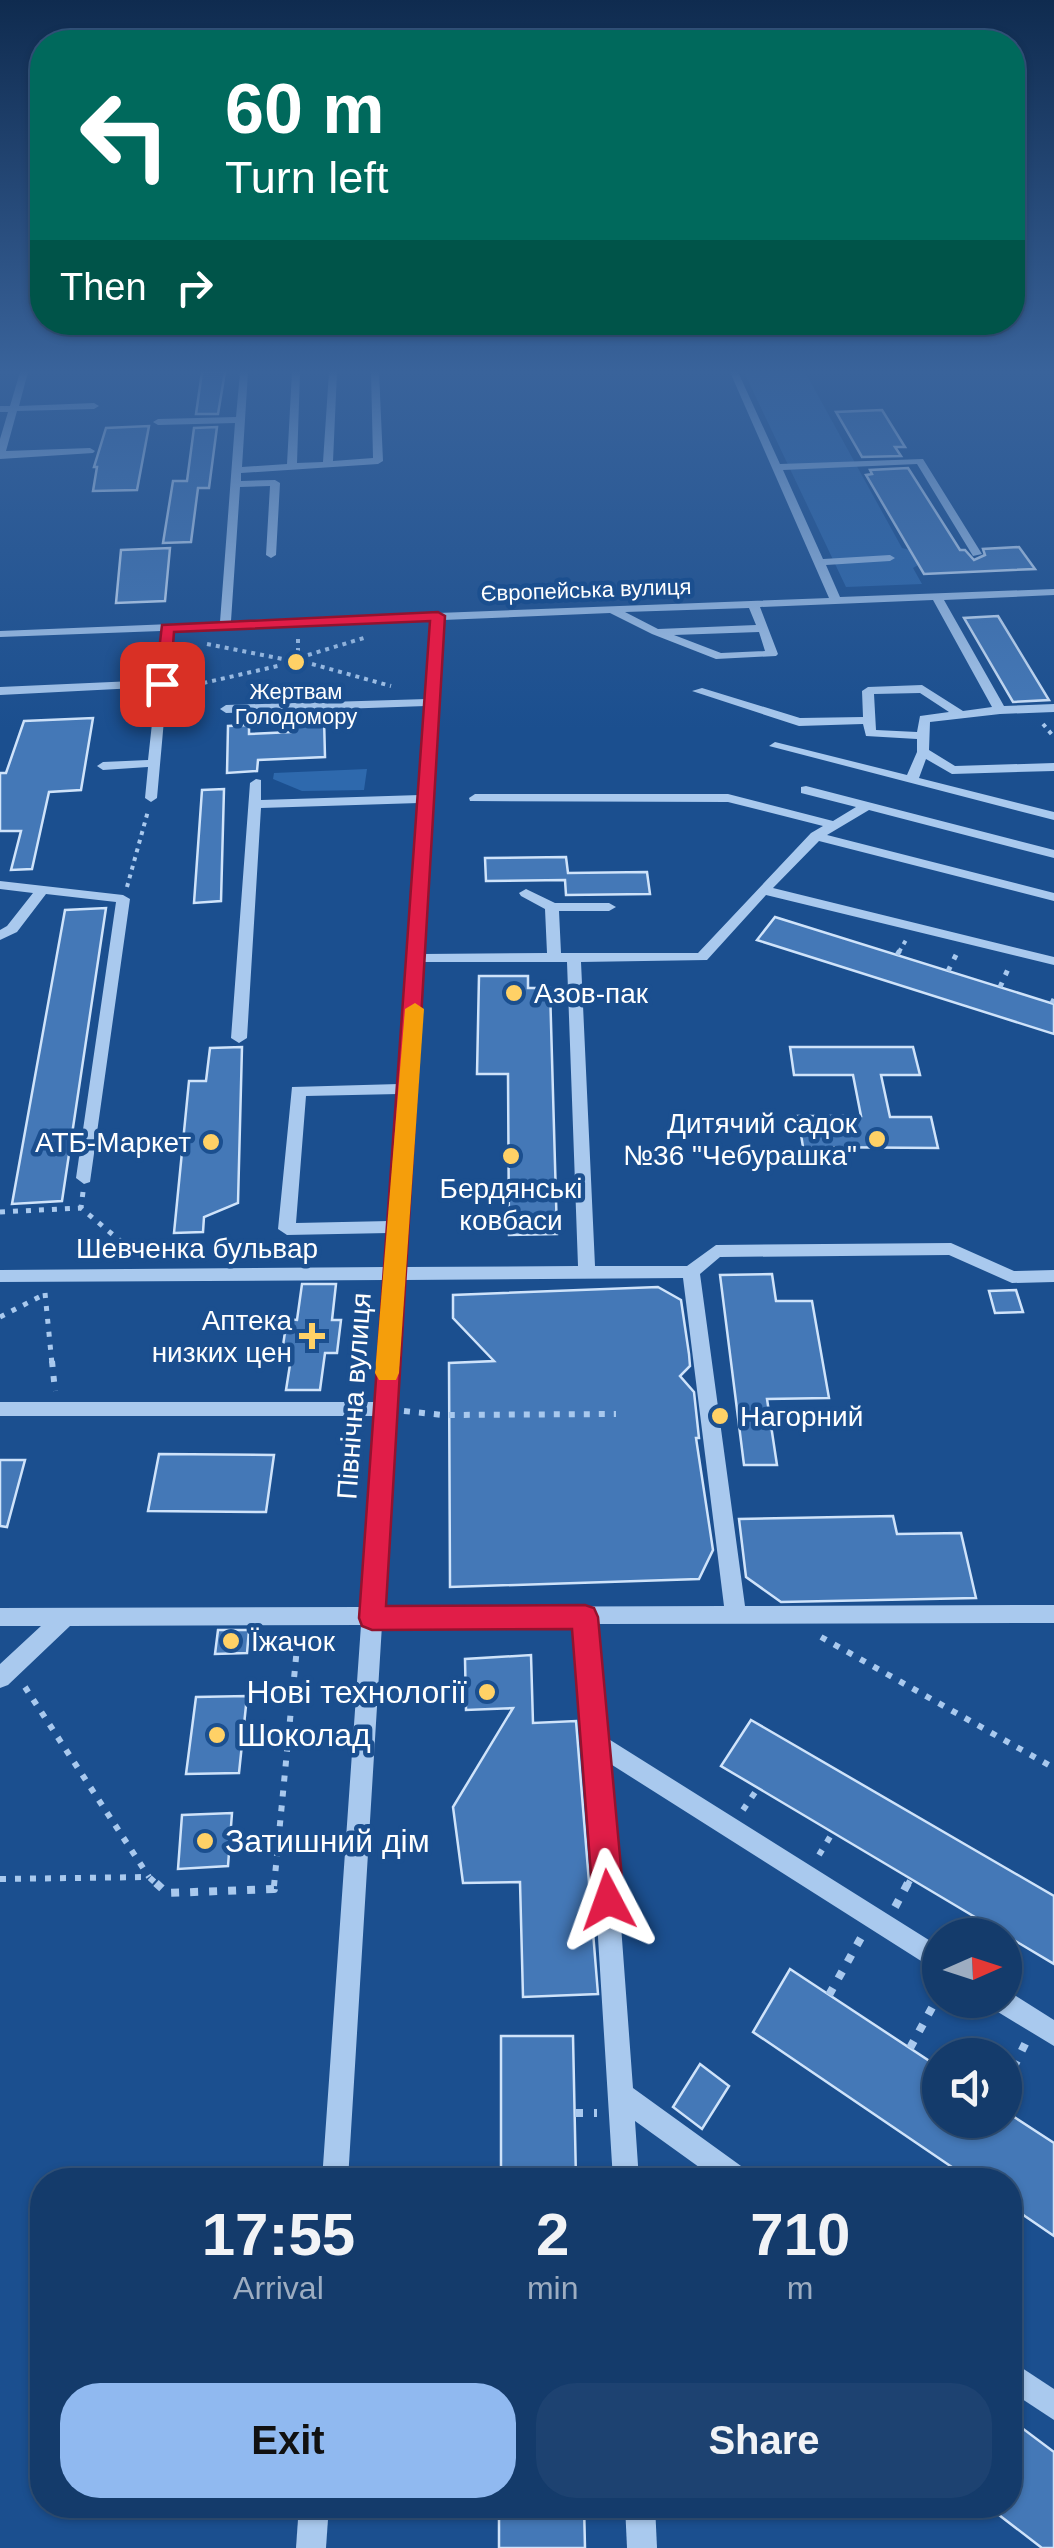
<!DOCTYPE html>
<meta charset="utf-8">
<style>
:root{--surface:#143b6b;--page:#1d4271;--text:#f1f3f6;--muted:#9dadc1;--line:#33557e;--accent:#90b9f0}
body{margin:0;font-family:Arial,sans-serif;background:var(--page);color:var(--text);height:100vh;display:flex;flex-direction:column;font-size:38px;white-space:nowrap}
*{box-sizing:border-box;margin:0}
p{font-size:32px;color:var(--muted)}
.icon{flex:none;width:55px;height:55px;fill:none;stroke:currentColor;stroke-width:2;stroke-linecap:round;stroke-linejoin:round}
.map{position:relative;flex:1;overflow:hidden}
.details{position:absolute;left:30px;top:2168px;width:992px;height:350px;display:flex;flex-direction:column;background:var(--surface);border-radius:40px;box-shadow:0 2px 8px #0004,0 0 0 2px var(--line)}
.details>*{flex:none}
.top-card{position:absolute;left:30px;top:30px;width:995px;height:305px;border-radius:40px;box-shadow:0 2px 8px #0004,0 0 0 2px var(--line);background:#00695c;color:#fff;overflow:hidden}
.needle{width:65px;rotate:87deg}
.fabs{position:absolute;left:922px;top:1918px;display:grid;gap:20px}
.fabs a{display:grid;place-items:center;width:100px;height:100px;border-radius:50%;background:var(--surface);box-shadow:0 2px 8px #0004,0 0 0 2px var(--line);font-size:50px}
.pin{position:absolute;display:grid;place-items:center;width:85px;height:85px;color:#fff;margin:-42px;border-radius:20px;box-shadow:0 5px 15px #0006}
.me{position:absolute;width:110px;margin:-55px;rotate:356deg;stroke-linejoin:round;filter:drop-shadow(0 0 8px #0008)}
.turn{display:flex;align-items:center;gap:35px;height:210px;padding:0 30px;font-size:45px}
.turn .icon{width:130px;height:130px;stroke-width:2.5}
.turn b{display:block;font-size:70px;line-height:85px}
.then{display:flex;align-items:center;height:95px;padding:0 30px;background:#0003;gap:20px;font-size:38px}
.eta{display:flex;justify-content:space-evenly;align-items:center;height:170px;text-align:center}
.eta b{font-size:60px;font-weight:800;line-height:70px}
.primary-button{display:flex;gap:20px;margin-top:auto;padding:20px 30px}
.primary-button a{flex:1;height:115px;border-radius:40px;background:var(--accent);color:#111;font-size:40px;font-weight:800;line-height:115px;text-align:center}
.primary-button a+a{background:var(--page);color:var(--text)}
.map>svg:first-child{display:block}
.green{fill:#2e69ad}
.building{fill:#4478b7;stroke:#cfe3fa;stroke-width:2.5}
.lines{fill:none;stroke-linecap:round;stroke-linejoin:round}
.path-far3{stroke:#a9c9ee;stroke-width:4;stroke-dasharray:4 5;stroke-linecap:butt}
.path-far2{stroke:#a9c9ee;stroke-width:5;stroke-dasharray:5 8;stroke-linecap:butt}
.path-far1{stroke:#a9c9ee;stroke-width:6;stroke-dasharray:6 9;stroke-linecap:butt}
.path{stroke:#a9c9ee;stroke-width:8;stroke-dasharray:8 11;stroke-linecap:butt}
.minor{fill:#a9c9ee;fill-rule:evenodd}
.route{fill:#e11d48;stroke:#92132f;stroke-width:2.5}
.slow{fill:#f59e0b}
.poi-dot{fill:#ffd166;stroke:#1b4f8f;stroke-width:4}
.labels{text-anchor:middle;dominant-baseline:central;stroke-width:9;stroke-linejoin:round;paint-order:stroke}
.far-street-label{font-size:22px;fill:#fff;stroke:#1b4f8f}
.far-poi-label{font-size:22px;fill:#fff;stroke:#1b4f8f}
.poi-label{font-size:28px;fill:#fff;stroke:#1b4f8f;text-anchor:start}
.street-label{font-size:28px;fill:#fff;stroke:#1b4f8f}
.near-poi-label{font-size:32px;fill:#fff;stroke:#1b4f8f;text-anchor:start}
</style>
<div class="map">
<svg width="1054" height="2548" viewBox="0 0 1054 2548">
<rect width="100%" height="100%" fill="#1b4f8f"/>
<g class="green">
<path d="M744,372H805L902,548L910,550L918,565L913,568L922,584L846,587Z"/>
<path d="M367,769L364,790L302,791L273,779L274,773Z"/>
</g>
<g class="building">
<path d="M202,372H225L218,414H196Z"/>
<path d="M882,410L905,447H895L901,456L862,457L836,412Z"/>
<path d="M149,426L137,490L93,491L97,467H94L106,428Z"/>
<path d="M217,427L209,488H198L191,542L163,543L173,481H187L194,428Z"/>
<path d="M908,468L960,550H965L974,560L985,555L983,549L1019,547L1035,569L924,574L866,475L872,474L870,470Z"/>
<path d="M170,548L165,601L116,603L121,550Z"/>
<path d="M998,616L1049,700L1013,702L964,618Z"/>
<path d="M93,718L81,790L49,792L32,869L11,870L21,831H0V773H6L24,721Z"/>
<path d="M324,718L325,757L258,760L257,771L227,773L228,726L249,725V734L291,732V720Z"/>
<path d="M224,789L221,901L194,903L202,790Z"/>
<path d="M566,857L568,873L647,872L650,894L566,895L565,880L486,881L485,858Z"/>
<path d="M106,908L62,1201L12,1204L65,910Z"/>
<path d="M775,917L1054,1004V1034L757,940Z"/>
<path d="M479,976H528V988H550L557,1234L509,1235L508,1074H477Z"/>
<path d="M242,1047L238,1203L204,1217L203,1232L174,1233L189,1081H206L210,1048Z"/>
<path d="M790,1047H913L920,1075H881L890,1117H931L938,1148L803,1147L798,1116H861L853,1075H794Z"/>
<path d="M772,1274L776,1301H812L829,1398L767,1399L777,1465H744L720,1275Z"/>
<path d="M302,1284H336L332,1320H341L337,1353H325L320,1390H286L292,1352H282L287,1319L297,1320Z"/>
<path d="M658,1287L681,1300L689,1354L690,1366L680,1376L694,1392L699,1438H696L713,1550L699,1579L450,1587L449,1363L494,1361L453,1318V1295Z"/>
<path d="M1016,1290L1023,1312L995,1313L989,1291Z"/>
<path d="M159,1454L274,1455L266,1512L148,1511Z"/>
<path d="M0,1460H25L7,1527L0,1526Z"/>
<path d="M893,1516L897,1534L961,1533L976,1598L781,1602L746,1577L739,1519Z"/>
<path d="M218,1630H249L247,1653L215,1654Z"/>
<path d="M531,1655L533,1723L576,1721L598,1994L523,1997L520,1882L463,1883L453,1807L513,1708L466,1710L465,1659Z"/>
<path d="M247,1696L239,1773L186,1774L196,1697Z"/>
<path d="M751,1720L1054,1896V1964L721,1766Z"/>
<path d="M232,1813L228,1866L178,1869L182,1815Z"/>
<path d="M790,1969L940,2068V2120H1005V2111L1054,2143V2236L1010,2206V2180H971L753,2032Z"/>
<path d="M501,2036H573L576,2180H501Z"/>
<path d="M700,2064L729,2086L702,2129L673,2107Z"/>
<path d="M1010,2419L1054,2452V2548H1042L986,2505H1010Z"/>
<path d="M499,2505H584L585,2548H499Z"/>
</g>
<g class="lines">
<g class="path-far3">
<path d="M298,639V654"/>
<path d="M207,644L283,659"/>
<path d="M308,655L367,637"/>
<path d="M312,664L391,686"/>
<path d="M177,689L282,665"/>
<path d="M1043,724L1054,737"/>
<path d="M127,887L148,811"/>
<path d="M899,952L906,940"/>
</g>
<g class="path-far2">
<path d="M897,955L900,950"/>
<path d="M948,971L958,951"/>
<path d="M1000,987L1009,967"/>
<path d="M1052,1003L1054,999"/>
<path d="M83,1192L81,1208L137,1255"/>
<path d="M0,1212L81,1208"/>
<path d="M45,1293L52,1364"/>
<path d="M0,1317L43,1295"/>
</g>
<g class="path-far1">
<path d="M52,1361L55,1391"/>
<path d="M404,1411L443,1415L616,1414"/>
<path d="M821,1637L1054,1768"/>
<path d="M25,1687L149,1877"/>
<path d="M743,1810L758,1788"/>
<path d="M819,1855L833,1832"/>
<path d="M0,1879L149,1877L159,1886"/>
<path d="M274,1886L298,1637"/>
<path d="M907,1886L911,1879"/>
</g>
<g class="path">
<path d="M156,1883L167,1893L274,1889L275,1883"/>
<path d="M895,1907L908,1883"/>
<path d="M988,1935L992,1927"/>
<path d="M829,1995L862,1936"/>
<path d="M910,2048L940,1993"/>
<path d="M1005,2085L1026,2042"/>
<path d="M575,2113H597"/>
</g>
<g class="minor">
<path d="M20,372H28L19,406L94,403L99,406L94,409L17,411L6,451L90,448L95,451L93,453L0,459V439L8,412H0V406H10Z"/>
<path d="M240,372H248L242,467L287,464L292,372H300L297,463L323,462L329,372H337L333,461L373,458L371,372H379L383,461L378,464L241,473V481L275,480L280,483L276,555L271,558L266,555L270,486L240,487L231,621L829,598L730,372H738L780,464L923,459L982,554L973,556L917,464L783,470L823,559L890,555L895,558L890,561L826,565L840,597L1054,589V595L944,600L1004,706L1054,704V712L1000,714L930,722L929,750L955,766L1054,763V771L952,774L926,759L919,778L1054,812V820L769,746L775,742L907,775L917,752V739L866,736L863,724L799,726L692,691L702,688L800,718L863,717L862,691L868,687L922,685L963,711L992,707L933,600L760,607L778,654L776,656L716,659L652,634L610,613L443,620L423,954L547,953L545,909L521,896L519,893L526,889L555,903H609L616,907L609,911H559L561,953H698L811,833L823,826L728,802L470,801L469,798L475,794H728L833,821L856,807L801,793V787L806,786L1054,850V858L869,810L827,835L1054,893V901L819,841L773,888L1054,957V965L766,895L707,960L581,962L595,1266H687L716,1245L951,1243L1014,1271L1054,1270V1282L1012,1283L949,1255L720,1257L700,1274L745,1606L1054,1605V1623L596,1624L607,1738L940,1947V1973L609,1763L633,2088L748,2171L752,2180H717L635,2121L639,2180H613L586,1743L575,1624L382,1625L348,2180H322L361,1625L70,1626L8,1685L0,1688V1664L41,1626H0V1608L362,1607L376,1416H0V1402H377L385,1280L0,1282V1270L386,1267L389,1233L287,1235L278,1229L292,1087L399,1084L419,803L261,808L247,1038L239,1043L231,1038L250,783L256,779L261,780V800L420,795L426,706L226,713L220,709L226,705L427,699L432,620L172,631L157,798L151,802L145,798L148,767L103,770L97,766L103,762L148,760L156,687L0,695V687L156,680L161,631L0,637V631L220,622L235,423L158,425L153,422L158,419L236,417ZM749,608L756,625L658,629L625,612ZM759,632L765,651L721,653L674,635ZM920,693L949,712L920,716L917,732L876,730L874,694ZM422,962H567L578,1266L404,1267ZM399,1094L390,1221L296,1223L306,1096ZM683,1278L724,1606L383,1607L403,1280Z"/>
<path d="M0,881L123,895L130,899L90,1182L84,1184L76,1178L116,902L46,894L17,932L0,940V930L7,926L33,893L0,889Z"/>
<path d="M1005,1989L1054,2020V2046L993,2009L990,2000H1005Z"/>
<path d="M1010,2360L1054,2389V2420L1010,2391Z"/>
<path d="M299,2505H329L326,2548H296Z"/>
<path d="M625,2505H655L657,2548H627Z"/>
</g>
</g>
<linearGradient id="sky" x2="0" y2="1"><stop stop-color="#0f2b4f"/><stop offset="0.51" stop-color="#39639b"/><stop offset="1" stop-color="#39639b" stop-opacity="0"/></linearGradient>
<rect width="1054" height="729" fill="url(#sky)"/>
<path class="route" d="M438,612L445,616L386,1606L585,1605L594,1608L598,1617L624,1900L619,1911L608,1915L598,1911L593,1900L572,1629L372,1630L362,1626L359,1618L430,621L174,632L170,684L162,688L155,684L162,625Z"/>
<path class="slow" d="M415,1003L424,1009L399,1373L396,1380H379L375,1373L405,1009Z"/>
<g class="poi-dot">
<circle cx="296" cy="662" r="10"/>
<circle cx="514" cy="993" r="10"/>
<circle cx="877" cy="1139" r="10"/>
<circle cx="211" cy="1142" r="10"/>
<circle cx="511" cy="1156" r="10"/>
<path d="M307 1321h10v10h10v10h-10v10h-10v-10h-10v-10h10z"/>
<circle cx="720" cy="1416" r="10"/>
<circle cx="231" cy="1641" r="10"/>
<circle cx="487" cy="1692" r="10"/>
<circle cx="217" cy="1735" r="10"/>
<circle cx="205" cy="1841" r="10"/>
</g>
<g class="labels">
<g class="far-street-label">
<text transform="translate(586 590) rotate(-2)">Європейська вулиця</text>
</g>
<g class="far-poi-label">
<text x="296" y="691">Жертвам<tspan x="296" dy="25">Голодомору</tspan></text>
</g>
<g class="poi-label">
<text x="534" y="993">Азов-пак</text>
<text x="857" y="1123" text-anchor="end">Дитячий садок<tspan x="857" dy="32">№36 "Чебурашка"</tspan></text>
<text x="191" y="1142" text-anchor="end">АТБ-Маркет</text>
<text x="511" y="1188" text-anchor="middle">Бердянські<tspan x="511" dy="32">ковбаси</tspan></text>
<text x="292" y="1320" text-anchor="end">Аптека<tspan x="292" dy="32">низких цен</tspan></text>
<text x="740" y="1416">Нагорний</text>
<text x="251" y="1641">Їжачок</text>
</g>
<g class="street-label">
<text x="197" y="1248">Шевченка бульвар</text>
<text transform="translate(354 1396) rotate(-86)">Північна вулиця</text>
</g>
<g class="near-poi-label">
<text x="467" y="1692" text-anchor="end">Нові технології</text>
<text x="237" y="1735">Шоколад</text>
<text x="225" y="1841">Затишний дім</text>
</g>
</g>
</svg>
<div class="fabs">
<a><svg class="needle" viewBox="-14 -14 28 28"><path d="M0-13l5 13h-10z" fill="#e53935"/><path d="M0 13l5-13h-10z" fill="#9dadc1"/></svg></a>
<a><svg class="icon" aria-label="sound" viewBox="0 0 24 24"><path d="M4 9h4l5-4v14l-5-4H4zM17 9q2 3 0 6"/></svg></a>
</div>
<div class="pin" style="left:162px;top:684px;background:#d93025"><svg class="icon" aria-label="arrive" viewBox="0 0 24 24"><path d="M6 21V4h12l-3 4 3 4H6"/></svg></div>
<svg class="me" style="left:608px;top:1900px" viewBox="-20 -20 40 40"><path d="M0-17L14 15 0 8-14 15z" fill="#e11d48" stroke="#fff" stroke-width="4"/></svg>
<div class="top-card">
<div class="turn"><svg class="icon" aria-label="left" viewBox="0 0 24 24"><path d="M17 20v-9H6M10 6l-5 5 5 5"/></svg><div><b>60 m</b>Turn left</div></div>
<div class="then">Then<svg class="icon" aria-label="right" viewBox="0 0 24 24"><path d="M7 20v-9h11M14 6l5 5-5 5"/></svg></div>
</div>
<section class="details">
<div class="eta">
<div><b>17:55</b><p>Arrival</p></div>
<div><b>2</b><p>min</p></div>
<div><b>710</b><p>m</p></div>
</div>
<div class="primary-button"><a>Exit</a><a>Share</a></div>
</section>
</div>
